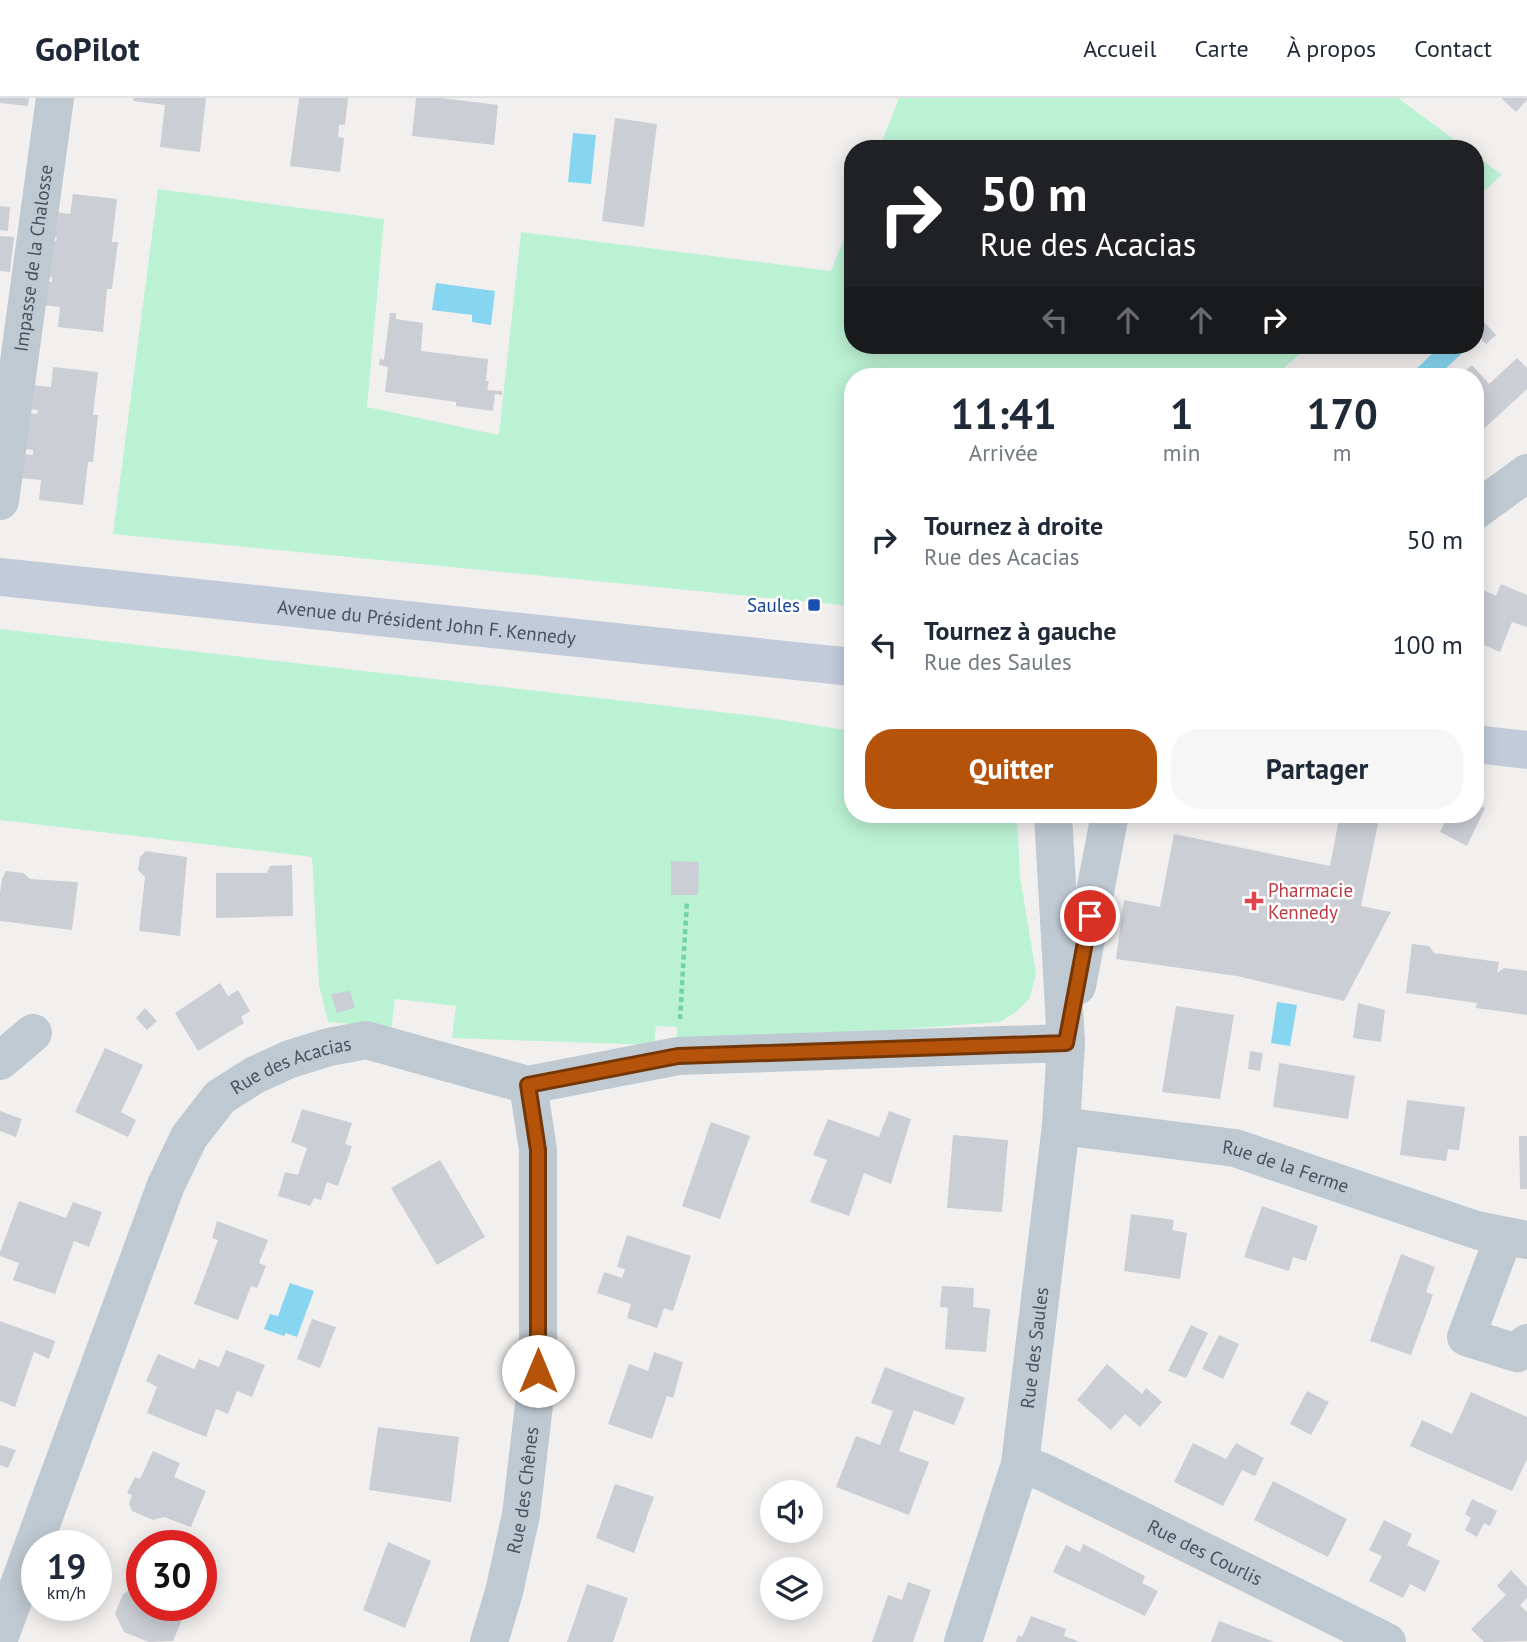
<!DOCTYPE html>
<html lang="fr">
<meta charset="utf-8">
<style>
:root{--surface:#fff;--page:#f6f6f7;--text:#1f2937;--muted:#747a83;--line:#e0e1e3;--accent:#b45309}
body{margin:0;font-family:"PT Sans",sans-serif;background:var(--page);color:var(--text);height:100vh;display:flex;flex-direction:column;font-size:26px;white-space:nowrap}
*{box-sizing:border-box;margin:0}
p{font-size:23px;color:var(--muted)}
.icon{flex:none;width:38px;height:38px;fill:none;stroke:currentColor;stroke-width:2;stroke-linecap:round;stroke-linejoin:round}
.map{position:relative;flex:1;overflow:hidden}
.side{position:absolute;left:844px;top:270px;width:640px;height:455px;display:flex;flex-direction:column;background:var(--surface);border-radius:28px;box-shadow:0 4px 18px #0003}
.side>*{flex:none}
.banner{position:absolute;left:844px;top:42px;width:640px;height:214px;border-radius:28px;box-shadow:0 4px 18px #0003;background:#202124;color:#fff;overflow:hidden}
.tools{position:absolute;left:760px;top:1382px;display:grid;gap:14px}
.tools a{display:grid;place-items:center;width:63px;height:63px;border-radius:50%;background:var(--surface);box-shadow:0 4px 18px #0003;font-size:35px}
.speed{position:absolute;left:21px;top:1432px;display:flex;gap:14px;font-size:35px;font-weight:700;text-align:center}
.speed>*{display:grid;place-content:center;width:91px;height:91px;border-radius:50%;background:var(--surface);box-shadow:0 4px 18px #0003;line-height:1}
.speed small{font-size:18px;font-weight:400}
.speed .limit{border:10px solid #d22;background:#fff;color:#111}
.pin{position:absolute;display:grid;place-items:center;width:60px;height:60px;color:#fff;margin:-30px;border:4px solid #fff;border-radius:50%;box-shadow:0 2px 7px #0007}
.me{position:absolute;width:77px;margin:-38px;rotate:0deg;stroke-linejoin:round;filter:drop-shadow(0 0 5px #0008)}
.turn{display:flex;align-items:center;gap:24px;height:147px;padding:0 21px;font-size:32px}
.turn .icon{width:91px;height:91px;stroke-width:2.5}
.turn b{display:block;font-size:49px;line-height:60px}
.lanes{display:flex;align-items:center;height:66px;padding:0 21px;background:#0003;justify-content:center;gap:35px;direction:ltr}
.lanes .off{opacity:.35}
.eta{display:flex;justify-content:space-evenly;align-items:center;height:119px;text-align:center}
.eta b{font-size:42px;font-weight:700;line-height:49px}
.primary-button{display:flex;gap:14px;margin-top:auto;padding:14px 21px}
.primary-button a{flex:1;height:80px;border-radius:28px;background:var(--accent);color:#fff;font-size:28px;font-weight:700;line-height:80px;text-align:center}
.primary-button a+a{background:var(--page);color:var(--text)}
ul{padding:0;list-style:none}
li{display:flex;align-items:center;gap:21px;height:105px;padding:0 21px}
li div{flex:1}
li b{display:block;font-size:26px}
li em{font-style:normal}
header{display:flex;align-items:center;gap:42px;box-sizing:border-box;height:98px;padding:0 35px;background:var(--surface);border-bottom:2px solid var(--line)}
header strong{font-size:33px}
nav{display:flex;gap:38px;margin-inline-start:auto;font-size:24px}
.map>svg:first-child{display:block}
.green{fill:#bcf2d4}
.water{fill:#86d5f1}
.building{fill:#cbced5}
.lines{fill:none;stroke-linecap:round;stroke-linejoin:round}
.path{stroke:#72d2a8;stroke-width:4.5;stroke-dasharray:5 3.5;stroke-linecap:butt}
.street{stroke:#bfc9d2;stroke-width:38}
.secondary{stroke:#c1cbda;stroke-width:38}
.route-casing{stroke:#753606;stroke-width:18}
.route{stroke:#b45309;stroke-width:12}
.transit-dot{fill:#1a4fb4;stroke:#fff;stroke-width:2.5}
.health-dot{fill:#e0444e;stroke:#fff;stroke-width:2.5}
.labels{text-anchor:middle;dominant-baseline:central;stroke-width:5;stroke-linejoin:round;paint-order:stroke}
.street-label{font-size:19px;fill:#46525e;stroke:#fff}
.transit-label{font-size:19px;fill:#164399;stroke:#fff;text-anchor:end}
.health-label{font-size:19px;fill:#be3a42;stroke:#fff;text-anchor:start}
</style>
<header>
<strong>GoPilot</strong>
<nav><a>Accueil</a><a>Carte</a><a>À propos</a><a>Contact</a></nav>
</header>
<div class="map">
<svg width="1527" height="1544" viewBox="0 0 1527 1544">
<rect width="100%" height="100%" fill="#f2f0ef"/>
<g class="green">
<path d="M899,0H1398L1467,51H879Z"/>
<path d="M1475,57L1502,77L1475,101Z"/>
<path d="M158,91L384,121L367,309L499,337L521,134L831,173L852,120V247H1310L1275,278H852V508L113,436Z"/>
<path d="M0,531L763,619L852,633V716H1017L1020,778L1036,875L1030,900L1016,914L1000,924L676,948L677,929L656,928L654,947L452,940L456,908L395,901L391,933L362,927L328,924L319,888L312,759L0,722Z"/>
</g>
<g class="water">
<path d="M573,35L596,37L591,86L568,84Z"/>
<path d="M436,185L495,193L491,227L472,224V217L432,212Z"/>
<path d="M1455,249L1461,256L1438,278H1409L1437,251L1445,253Z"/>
<path d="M1277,904L1297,907L1290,948L1271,945Z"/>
<path d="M290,1185L314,1193L297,1239L286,1235L284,1238L264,1231L270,1216L278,1218Z"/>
</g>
<g class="building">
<path d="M0,0H29L28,8L0,5Z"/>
<path d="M134,0H206L200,54L160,49L165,7L133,3Z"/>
<path d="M299,0H348L345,27H339L338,39L344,40L340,74L290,68Z"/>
<path d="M416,0H442L498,7L494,47L412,38Z"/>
<path d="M1501,0H1527V2L1516,14Z"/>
<path d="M615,20L657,26L644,129L602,123Z"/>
<path d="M73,96L117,101L112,144H118L112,191H107L103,234L58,229L60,209L41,207L43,183L52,184V179L37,177L40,141L56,143L57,139L48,138L51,113L70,116Z"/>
<path d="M0,108L10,109L8,133L0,132Z"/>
<path d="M0,138L14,139L10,174L0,173Z"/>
<path d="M390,215H396V221L423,225L421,253L488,261L486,283H489L487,292L502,293V297L495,296L493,313L456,308V304L385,294L388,269L379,267L380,261L384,262Z"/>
<path d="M1482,222L1496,237L1486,246L1479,239L1475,241V226Z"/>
<path d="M1517,260L1527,270V291L1475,339V278H1460L1472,267L1489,286Z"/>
<path d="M53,269L98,274L93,317H98L93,364H88L83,407L39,402L41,382L21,380L24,356L33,357V352L17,350L22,315L37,316L38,312L29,311L32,287L51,289Z"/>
<path d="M1501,486L1527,497V529L1512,524L1500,554L1475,543V488L1496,498Z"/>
<path d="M1475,706L1485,710L1467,748L1440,734L1449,716H1475Z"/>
<path d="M1340,716H1380L1361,808L1391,814L1344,903L1237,878L1116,861L1124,802L1160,809L1174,736L1330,768Z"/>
<path d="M146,753L187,759L180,838L139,833L145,779L138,772L140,759Z"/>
<path d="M671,763L699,764L698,797H671Z"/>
<path d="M292,767L293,818L216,820V775H267L270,768Z"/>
<path d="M6,773L23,775L30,781L78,784L72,832L0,823V795L2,781Z"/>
<path d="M1412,846L1429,848L1434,855L1499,864L1497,875L1504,870L1527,873V917L1476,910L1477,905L1406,895Z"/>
<path d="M220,885L228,898L238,892L250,913L241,919L244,925L198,953L175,915Z"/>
<path d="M350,893L355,910L337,915L331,896Z"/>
<path d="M1358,905L1385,912L1381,944L1353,940Z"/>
<path d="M1176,908L1234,917L1220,1001L1162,994Z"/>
<path d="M145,910L157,923L147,932L136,920Z"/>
<path d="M105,950L143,967L121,1014L136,1022L128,1039L75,1014Z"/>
<path d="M1250,953L1263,955L1260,973L1248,971Z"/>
<path d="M1279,965L1355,978L1348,1021L1273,1009Z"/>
<path d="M1407,1002L1465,1009L1459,1052L1448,1051L1446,1063L1400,1057Z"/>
<path d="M302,1011L352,1025L345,1046L352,1048L338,1088L327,1084L321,1102L314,1100L310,1108L278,1098L285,1074L298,1077L307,1050L291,1044Z"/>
<path d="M0,1013L22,1021L16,1039L0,1033Z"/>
<path d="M889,1013L911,1021L891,1086L864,1075L849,1118L810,1104L827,1062L813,1057L828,1021L879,1039Z"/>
<path d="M711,1024L750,1038L720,1121L682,1108Z"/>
<path d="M953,1037L1008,1042L1002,1114L947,1110Z"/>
<path d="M1519,1038H1527V1091H1520Z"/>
<path d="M440,1062L485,1139L437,1167L391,1090Z"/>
<path d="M19,1103L66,1120L73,1104L102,1114L89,1149L74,1143L55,1196L13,1182L19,1165L0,1158V1154Z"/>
<path d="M1262,1108L1318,1128L1306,1163L1293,1159L1289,1173L1244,1159Z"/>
<path d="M1131,1116L1174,1122L1172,1132L1187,1135L1180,1181L1124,1173Z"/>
<path d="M217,1123L268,1142L259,1165L266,1168L257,1190L251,1188L238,1222L194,1206L218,1142L212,1140Z"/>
<path d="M627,1137L691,1158L673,1213L664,1210L657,1230L627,1220L631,1206L597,1195L604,1174L622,1180L625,1171L617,1169Z"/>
<path d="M1401,1156L1435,1169L1426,1194L1433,1197L1411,1257L1370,1243Z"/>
<path d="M942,1188L974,1190L973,1209L990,1211L986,1254L945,1251L948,1210L940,1209Z"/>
<path d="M312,1221L336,1229L320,1270L297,1261Z"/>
<path d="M0,1223L55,1243L49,1261L34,1254L15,1309L0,1303Z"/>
<path d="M1191,1227L1208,1235L1186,1280L1168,1273Z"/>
<path d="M1219,1237L1239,1246L1223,1281L1202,1271Z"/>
<path d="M226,1252L265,1267L252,1299L237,1293L228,1316L216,1311L206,1339L147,1315L157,1289L146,1283L158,1256L194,1271L199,1261L219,1269Z"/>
<path d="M654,1254L683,1264L673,1300L667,1298L652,1341L608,1326L629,1266L648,1273Z"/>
<path d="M1107,1266L1142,1296L1146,1290L1162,1304L1140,1329L1125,1316L1111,1332L1077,1302Z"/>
<path d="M885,1269L965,1300L954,1327L914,1312L899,1353L929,1364L909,1417L836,1389L856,1338L880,1347L893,1313L871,1305Z"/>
<path d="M1307,1293L1329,1304L1311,1337L1290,1326Z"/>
<path d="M1471,1294L1527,1319V1361L1512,1393L1410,1348L1422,1322L1452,1336Z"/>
<path d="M378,1329L459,1339L451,1404L369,1392Z"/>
<path d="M1193,1345L1226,1361L1236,1345L1264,1360L1255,1378L1242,1372L1223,1408L1174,1384Z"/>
<path d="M0,1347L16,1352L8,1370L0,1367Z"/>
<path d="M153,1353L180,1365L174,1379L206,1393L191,1429L164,1419L153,1422L132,1413L129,1406L132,1397L127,1395L135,1379L140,1381Z"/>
<path d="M1273,1383L1347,1421L1328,1459L1254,1422Z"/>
<path d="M615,1386L654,1399L634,1455L596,1440Z"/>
<path d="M1472,1401L1497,1413L1490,1428L1484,1425L1477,1439L1465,1432L1471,1420L1465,1416Z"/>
<path d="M1384,1422L1412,1436L1407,1447L1440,1463L1425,1494L1410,1486L1403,1500L1369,1483L1382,1458L1369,1452Z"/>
<path d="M388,1444L431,1463L405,1530L363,1512Z"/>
<path d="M1083,1446L1145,1478L1142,1485L1158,1493L1145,1518L1053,1474L1066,1447L1080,1454Z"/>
<path d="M1511,1472L1527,1489V1500L1520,1507L1527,1514V1543L1484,1544L1471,1531L1506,1497L1497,1488Z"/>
<path d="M908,1484L931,1492L913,1544H872L888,1497L902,1502Z"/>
<path d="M587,1486L628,1500L613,1544H567Z"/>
<path d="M137,1487L142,1490V1507H188L173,1543L149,1544L124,1534L115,1516L123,1496Z"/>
<path d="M1031,1518L1066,1531L1064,1538L1080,1544H1016L1018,1537L1022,1539Z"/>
<path d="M1219,1523L1275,1544H1211Z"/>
</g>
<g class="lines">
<path class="path" d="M680,921L687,803"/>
<g class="street">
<path id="s1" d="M0,403L55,0"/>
<path d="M1475,413L1527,375"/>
<path d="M1077,888L1110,716"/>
<path d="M0,963L33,935"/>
<path id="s2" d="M1061,1028L1235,1050L1476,1132L1527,1142"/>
<path d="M1504,1138L1466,1239L1517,1255L1527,1245"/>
<path id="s3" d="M1020,1366L1043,1374L1387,1544"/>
<path id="s4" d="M0,1538L166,1087L189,1039L220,999L255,977L290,961L329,949L366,942L528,987L678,958L1066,945"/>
<path id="s5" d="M489,1544L504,1494L521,1417L538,1273V1052L528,987"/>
<path id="s6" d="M963,1544L1020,1366L1061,1028L1066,945L1053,716"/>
</g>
<g class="secondary">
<path id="s7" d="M0,479L852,569"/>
<path d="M1475,646L1527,652"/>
</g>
</g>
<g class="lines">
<g class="route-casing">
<path id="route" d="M538,1273V1052L528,987L678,958L1066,945L1090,818"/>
</g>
<use href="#route" class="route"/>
</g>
<rect class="transit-dot" x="807" y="500" width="14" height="14" rx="3.5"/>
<path class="health-dot" d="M1250.5 792.5h7v7h7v7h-7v7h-7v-7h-7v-7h7z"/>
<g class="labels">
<g class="street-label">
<text stroke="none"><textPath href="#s1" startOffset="245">Impasse de la Chalosse</textPath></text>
<text stroke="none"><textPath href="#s7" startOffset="429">Avenue du Président John F. Kennedy</textPath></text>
<text stroke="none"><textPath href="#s4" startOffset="663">Rue des Acacias</textPath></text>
<text stroke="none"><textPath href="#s2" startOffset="229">Rue de la Ferme</textPath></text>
<text stroke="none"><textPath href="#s6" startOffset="304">Rue des Saules</textPath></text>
<text stroke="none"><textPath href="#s5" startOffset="156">Rue des Chênes</textPath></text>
<text stroke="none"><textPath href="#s3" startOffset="205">Rue des Courlis</textPath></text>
</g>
<g class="transit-label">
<text x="800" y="507">Saules</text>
</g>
<g class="health-label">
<text x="1268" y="792">Pharmacie<tspan x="1268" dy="22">Kennedy</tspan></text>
</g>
</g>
</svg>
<div class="tools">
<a><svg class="icon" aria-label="sound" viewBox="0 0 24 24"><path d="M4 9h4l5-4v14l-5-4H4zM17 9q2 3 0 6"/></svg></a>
<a><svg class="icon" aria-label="layers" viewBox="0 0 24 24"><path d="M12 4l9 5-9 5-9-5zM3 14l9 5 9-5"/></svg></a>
</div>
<div class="speed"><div>19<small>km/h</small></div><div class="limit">30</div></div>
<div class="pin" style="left:1090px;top:818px;background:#d93025"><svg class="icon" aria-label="arrive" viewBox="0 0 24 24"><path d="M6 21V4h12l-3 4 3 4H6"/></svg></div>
<svg class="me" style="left:538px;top:1273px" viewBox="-20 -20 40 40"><circle r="19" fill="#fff"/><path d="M0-13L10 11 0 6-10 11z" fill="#b45309"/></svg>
<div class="banner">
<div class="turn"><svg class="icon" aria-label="right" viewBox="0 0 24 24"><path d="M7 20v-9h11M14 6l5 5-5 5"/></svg><div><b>50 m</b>Rue des Acacias</div></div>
<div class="lanes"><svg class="icon off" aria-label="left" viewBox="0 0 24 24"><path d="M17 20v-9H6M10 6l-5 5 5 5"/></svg><svg class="icon off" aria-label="ahead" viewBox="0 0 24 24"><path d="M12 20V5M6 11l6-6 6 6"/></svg><svg class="icon off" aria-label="ahead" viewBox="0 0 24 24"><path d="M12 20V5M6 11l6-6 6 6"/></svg><svg class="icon" aria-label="right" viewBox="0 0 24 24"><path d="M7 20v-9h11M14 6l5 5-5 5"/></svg></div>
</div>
<section class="side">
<div class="eta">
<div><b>11:41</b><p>Arrivée</p></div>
<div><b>1</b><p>min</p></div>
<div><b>170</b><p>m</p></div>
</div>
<ul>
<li><svg class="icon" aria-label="right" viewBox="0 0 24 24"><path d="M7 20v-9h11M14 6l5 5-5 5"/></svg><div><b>Tournez à droite</b><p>Rue des Acacias</p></div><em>50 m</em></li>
<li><svg class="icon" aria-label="left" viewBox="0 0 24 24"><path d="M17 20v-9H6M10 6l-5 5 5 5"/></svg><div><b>Tournez à gauche</b><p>Rue des Saules</p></div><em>100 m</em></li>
</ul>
<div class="primary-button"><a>Quitter</a><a>Partager</a></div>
</section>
</div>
